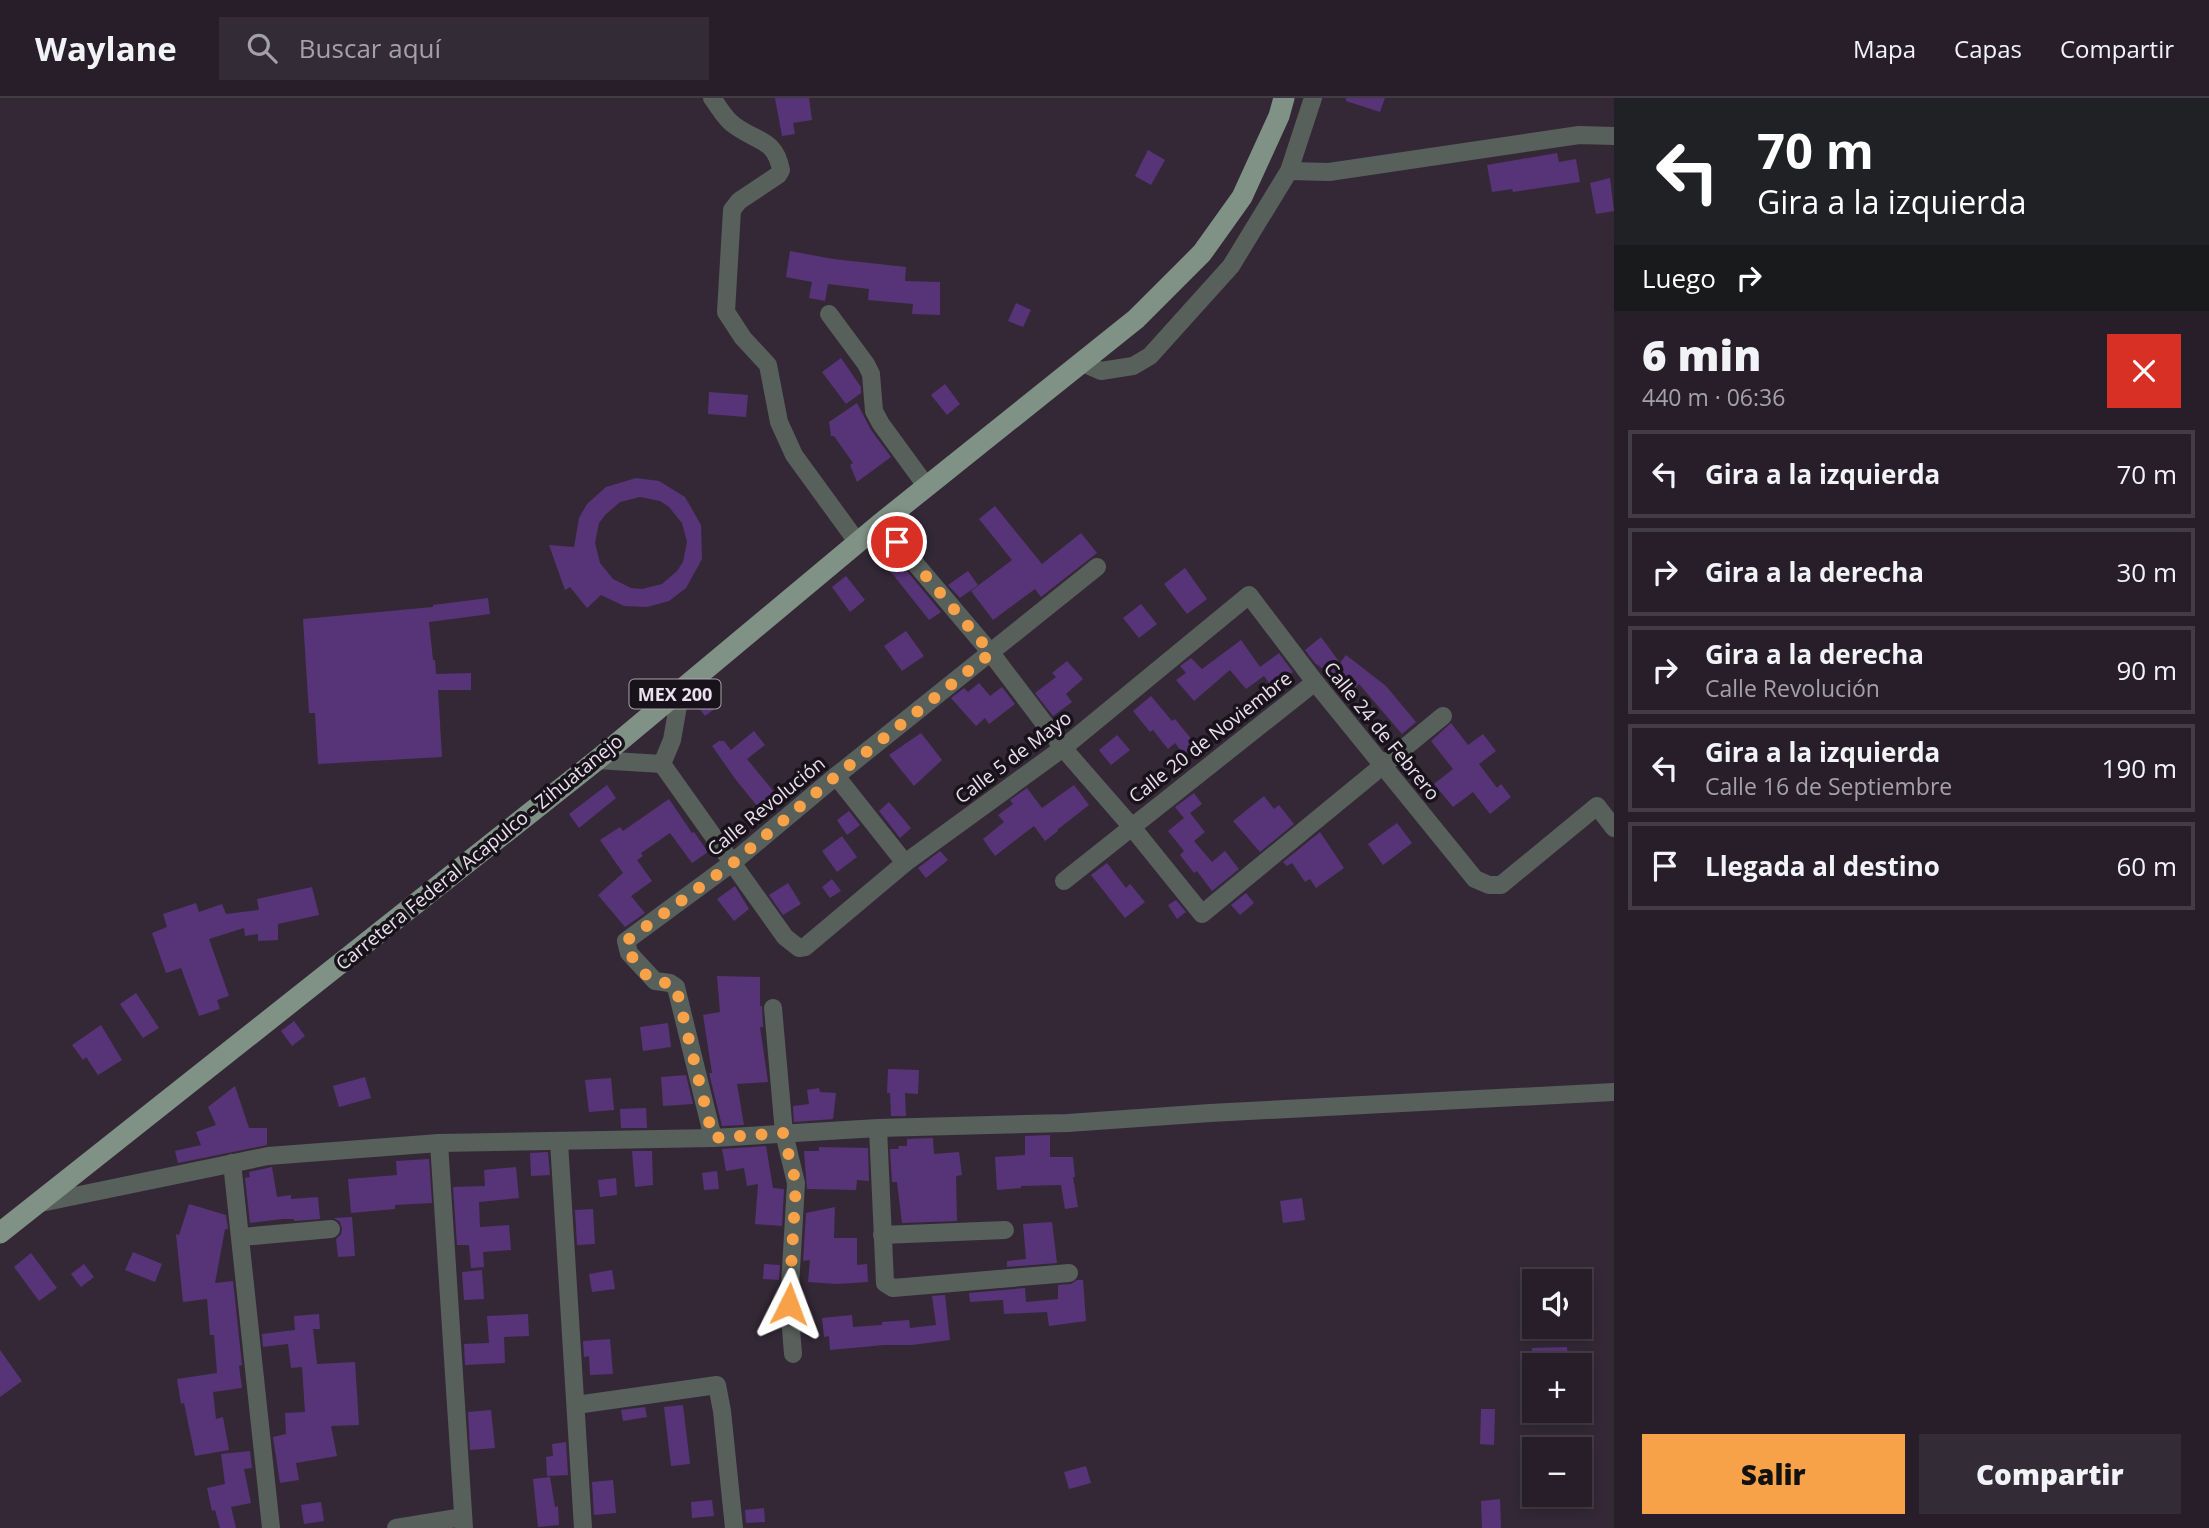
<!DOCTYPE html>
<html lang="es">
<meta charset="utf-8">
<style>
:root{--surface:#271e29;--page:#332b35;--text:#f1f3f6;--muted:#a4a2a8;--line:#433c46;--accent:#f7a149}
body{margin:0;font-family:"Open Sans",sans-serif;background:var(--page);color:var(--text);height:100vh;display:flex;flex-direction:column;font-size:26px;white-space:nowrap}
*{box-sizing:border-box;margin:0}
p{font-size:23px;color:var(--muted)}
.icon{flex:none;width:38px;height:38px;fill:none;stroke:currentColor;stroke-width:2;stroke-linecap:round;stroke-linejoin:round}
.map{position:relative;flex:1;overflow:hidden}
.side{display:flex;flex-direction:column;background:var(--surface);width:595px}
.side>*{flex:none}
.guide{background:#202124;color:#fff;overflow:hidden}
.fabs{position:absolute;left:1522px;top:1171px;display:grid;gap:14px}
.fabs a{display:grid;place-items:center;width:70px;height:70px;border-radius:0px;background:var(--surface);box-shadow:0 4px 10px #0003,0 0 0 2px var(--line);font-size:35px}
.pin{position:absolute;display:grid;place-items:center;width:60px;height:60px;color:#fff;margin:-30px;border:4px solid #fff;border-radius:50%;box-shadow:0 2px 7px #0007}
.me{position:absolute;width:77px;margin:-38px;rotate:3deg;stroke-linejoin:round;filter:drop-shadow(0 0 5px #0008)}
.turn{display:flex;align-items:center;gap:24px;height:147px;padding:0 28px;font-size:32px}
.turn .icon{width:91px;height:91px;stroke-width:2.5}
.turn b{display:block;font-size:49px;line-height:60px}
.then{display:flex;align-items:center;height:66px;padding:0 28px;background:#0003;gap:14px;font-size:26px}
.round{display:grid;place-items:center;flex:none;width:74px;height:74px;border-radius:0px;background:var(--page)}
.overview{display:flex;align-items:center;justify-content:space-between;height:119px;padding:0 28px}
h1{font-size:42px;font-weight:800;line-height:52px}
.cta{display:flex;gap:14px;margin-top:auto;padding:14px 28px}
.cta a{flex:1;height:80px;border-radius:0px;background:var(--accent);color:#111;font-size:28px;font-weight:800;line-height:80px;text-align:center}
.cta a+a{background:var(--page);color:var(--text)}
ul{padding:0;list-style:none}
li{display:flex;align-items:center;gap:21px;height:88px;margin:0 14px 10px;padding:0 14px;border:4px solid var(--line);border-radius:0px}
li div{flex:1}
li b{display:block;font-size:26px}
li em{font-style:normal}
header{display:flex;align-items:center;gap:42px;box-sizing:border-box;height:98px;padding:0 35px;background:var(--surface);border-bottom:2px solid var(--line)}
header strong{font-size:33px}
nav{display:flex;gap:38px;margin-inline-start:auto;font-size:24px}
.search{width:490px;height:63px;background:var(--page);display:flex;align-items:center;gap:18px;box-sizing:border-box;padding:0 24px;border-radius:0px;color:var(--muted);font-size:26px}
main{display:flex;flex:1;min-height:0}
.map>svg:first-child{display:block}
.building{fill:#573477;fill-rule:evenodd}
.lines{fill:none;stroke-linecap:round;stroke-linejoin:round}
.minor{stroke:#57605a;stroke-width:18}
.major{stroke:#809286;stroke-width:21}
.route{stroke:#f7a149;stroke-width:12;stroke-dasharray:0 21.6}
.labels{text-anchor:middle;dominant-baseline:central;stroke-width:7;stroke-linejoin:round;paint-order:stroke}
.shield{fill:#18131a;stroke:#aaa3ac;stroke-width:2}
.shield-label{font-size:18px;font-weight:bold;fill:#e9e1eb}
.street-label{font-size:19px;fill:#e9e1eb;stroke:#18131a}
</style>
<header>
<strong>Waylane</strong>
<div class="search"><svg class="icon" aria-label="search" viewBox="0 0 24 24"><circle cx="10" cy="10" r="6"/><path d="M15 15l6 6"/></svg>Buscar aquí</div>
<nav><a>Mapa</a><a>Capas</a><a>Compartir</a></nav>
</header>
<main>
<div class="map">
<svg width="1614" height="1430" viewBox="0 0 1614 1430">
<rect width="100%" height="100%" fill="#342837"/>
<g class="building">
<path d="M775,0H809L812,22L793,25L795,36L782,38Z"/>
<path d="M1346,0H1385L1380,14L1346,3Z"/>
<path d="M1148,52L1165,62L1151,87L1135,78Z"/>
<path d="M1557,55L1559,64L1576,61L1580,84L1513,94L1512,91L1492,94L1487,67Z"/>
<path d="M1610,80L1614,113L1596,116L1590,85Z"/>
<path d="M790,153L833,161L906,169L905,183L940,184V217L912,216L913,206L868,202L869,191L828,186L825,203L809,200L812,184L786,179Z"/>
<path d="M1016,205L1031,212L1023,229L1008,223Z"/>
<path d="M841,260L861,289V295L846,306L822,274Z"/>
<path d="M945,286L960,306L947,317L931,297Z"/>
<path d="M709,294L748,297L746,319L708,316Z"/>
<path d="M857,305L871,332L891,359L857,384L850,367L853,365L834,338H831L829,324Z"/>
<path d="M636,380L659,383L685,399L701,427L702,461L686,490L669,503L647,509L624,508L601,497L587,510L570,489L565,492L549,447L574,449L579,420L587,406L606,389ZM640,399L660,403L669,409L682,425L687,444L683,464L677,473L662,486L642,491L631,490L613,481L600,465L595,445L599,425L605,417L620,404Z"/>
<path d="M995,408L1042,466L1081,435L1097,455L1041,499L1035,491L993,522L971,493L1012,462L979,421Z"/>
<path d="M901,466L941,514L929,522L891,474Z"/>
<path d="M1185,470L1207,501L1187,516L1164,486Z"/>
<path d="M968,473L978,487L960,500L948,487Z"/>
<path d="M846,478L865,502L850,514L832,489Z"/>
<path d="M488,500L490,516L429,524L433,562H435L436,576L471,575V592H438L442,659L318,666L315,615H309L303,521L433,509V507Z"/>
<path d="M1141,506L1157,526L1139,540L1123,520Z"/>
<path d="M906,533L924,558L902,573L884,548Z"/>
<path d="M1321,539L1340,565L1346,557L1386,588L1416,624L1402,636L1359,586L1353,593L1315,565L1305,552Z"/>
<path d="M1241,542L1260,569L1279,555L1293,574L1273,590L1264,578L1246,591L1230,572L1194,603L1176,582L1186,575L1180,568L1191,560L1202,571Z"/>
<path d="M1067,563L1083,581L1066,596L1072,604L1053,618L1035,595L1056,579L1052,575Z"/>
<path d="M979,585L990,598L1002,589L1015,606L989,626L985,620L976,628L951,600L964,590L968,594Z"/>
<path d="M709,598L717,609L705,618L697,607Z"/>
<path d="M1151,598L1172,623L1175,621L1197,648L1185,658L1175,645L1168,651L1153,632L1150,634L1133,613Z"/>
<path d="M1451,625L1468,647L1483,636L1496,653L1479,666L1497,690L1501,686L1511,699L1490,716L1473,694L1453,709L1434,686L1453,671L1431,643Z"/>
<path d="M754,633L765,647L747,661L783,705L766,719L736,682L712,648L719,643H724L731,652Z"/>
<path d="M921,635L942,662L914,688L889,657Z"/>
<path d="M1117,637L1130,652L1111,667L1099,652Z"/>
<path d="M607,687L616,700L579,730L569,716Z"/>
<path d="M1074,687L1089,707L1057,732L1058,733L1045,743L1034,728L995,758L983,741L1004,724L998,717L1013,706L1010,702L1027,690L1042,710Z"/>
<path d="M1194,695L1202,706L1190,715L1205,734L1194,743L1212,764L1225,753L1239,771L1212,793L1197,773L1194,775L1180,757L1184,753L1168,733L1189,716L1184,720L1175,709Z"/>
<path d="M1264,698L1274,711L1279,707L1294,726L1260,754L1233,723Z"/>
<path d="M669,701L692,735L694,734L708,754L692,765L670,735L641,755L643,758L637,762L652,783L631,798L645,815L625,829L598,797L623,775L600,742L620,729L623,733Z"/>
<path d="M889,704L911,730L900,740L879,713Z"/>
<path d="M849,713L860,727L847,737L837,722Z"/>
<path d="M1397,725L1412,745L1383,767L1368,746Z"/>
<path d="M1320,734L1344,770L1316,790L1310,781L1305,784L1292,765L1287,768L1283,764Z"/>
<path d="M842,738L857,759L837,774L822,753Z"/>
<path d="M940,753L948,762L926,780L918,770Z"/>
<path d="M1107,765L1126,790L1130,786L1145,804L1125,820L1091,777Z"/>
<path d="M832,781L841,793L830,800L822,789Z"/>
<path d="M788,785L801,806L783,817L769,797Z"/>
<path d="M735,788L749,811L734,823L717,801Z"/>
<path d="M312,789L319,817L278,826V842L258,843V836L245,838L244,830L209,841L229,898L217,902L220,911L199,918L181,870L166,875L152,835L167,829L163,816L196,805L199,814L222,806L226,816L259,812L257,801Z"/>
<path d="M1246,795L1254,805L1240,817L1231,807Z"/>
<path d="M1176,802L1186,814L1177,821L1168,807Z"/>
<path d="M717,878L760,879V908H762L763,929H760L768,984L737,986L744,1027L722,1028L709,975H712L703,917L720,914Z"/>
<path d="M136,895L159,930L143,940L120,906Z"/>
<path d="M294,923L305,938L292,948L281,933Z"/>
<path d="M668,925L671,949L643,953L640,929Z"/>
<path d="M101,927L122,962L98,977L86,959L83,962L72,947Z"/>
<path d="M888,971L919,972L918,996L905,995L906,1018H891L890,995H887Z"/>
<path d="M686,977L693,1006L663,1008L661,979Z"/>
<path d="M365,979L371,1000L339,1009L333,988Z"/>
<path d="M611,980L614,1012L589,1014L585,982Z"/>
<path d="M235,988L249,1030H267V1047L178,1065L175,1053L201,1047L196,1034L216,1027L208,1009Z"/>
<path d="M819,990L820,994L836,995L833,1021L794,1024L793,1008L809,1006L807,992Z"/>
<path d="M646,1010L647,1030H621L620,1011Z"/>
<path d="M1050,1037V1059H1073L1075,1079H1073L1078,1109L1065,1111L1061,1087L1021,1088V1090L997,1092L995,1059L1025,1057V1038Z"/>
<path d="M933,1040L934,1056L959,1054L962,1077L956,1078L957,1123L902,1125L897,1084H892L890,1051H898L899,1048H907V1041Z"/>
<path d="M766,1048L773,1090L784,1091L782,1128L755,1126L758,1086L747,1088L744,1070L726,1073L722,1051Z"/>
<path d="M819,1049L868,1050L869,1083L857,1082L856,1092L807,1091L804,1053H819Z"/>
<path d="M632,1053H652L653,1087L635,1089Z"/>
<path d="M548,1054L550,1077L531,1078L530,1055Z"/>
<path d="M429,1061L432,1105L395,1107V1111L351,1115L348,1081L397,1077L396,1063Z"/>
<path d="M272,1069L277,1099L291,1097V1101L318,1099L320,1121L294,1123V1121H282L250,1125L245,1080L250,1079L249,1074Z"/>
<path d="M516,1069L519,1100L479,1104L480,1129L509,1127L511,1152L483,1154L484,1169L471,1170L469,1147H457L453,1089L485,1088L484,1072Z"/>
<path d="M717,1073L719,1091L704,1092L702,1075Z"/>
<path d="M616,1080L617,1097L600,1099L598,1082Z"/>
<path d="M1302,1100L1305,1122L1283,1125L1280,1103Z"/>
<path d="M189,1106L226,1117L228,1131H225L215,1185L233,1183L242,1267L239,1268L242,1290L213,1294L216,1321L223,1319L229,1352L195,1358L184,1305L181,1306L177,1281L217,1275L214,1237H210L207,1201L183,1204L176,1136L179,1137Z"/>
<path d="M835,1109L834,1140H857V1167L867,1166L868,1184L837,1186L808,1184L810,1162L803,1163L806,1115Z"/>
<path d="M593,1111L595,1146L577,1147L575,1112Z"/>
<path d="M352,1119L355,1158L338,1159L336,1141L341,1136L342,1131L340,1124L334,1120Z"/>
<path d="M1052,1124L1057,1165L1007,1169V1163L1026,1161L1023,1126Z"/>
<path d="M133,1154L162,1166L155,1184L125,1172Z"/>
<path d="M31,1155L57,1190L39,1203L14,1169Z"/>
<path d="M84,1166L94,1179L81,1189L71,1176Z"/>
<path d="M764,1166L780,1167L779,1182L763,1181Z"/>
<path d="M482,1172L484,1201L464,1202L462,1174Z"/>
<path d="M612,1172L615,1191L592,1194L589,1176Z"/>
<path d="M1077,1182H1083L1086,1223L1049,1228L1047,1214L1004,1216L1003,1202L970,1204L969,1195L1025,1190L1026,1204L1058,1201V1187L1071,1186Z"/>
<path d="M945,1197L950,1242L912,1247H884L830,1252L829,1238L824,1239L822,1220L852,1217L853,1229L882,1227V1224L909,1222L910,1230L936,1227L932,1198Z"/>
<path d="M319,1216L320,1231H313L317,1266L355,1264L359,1327L331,1328L337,1358L296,1365L299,1382L280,1385L273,1339L286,1336L285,1315L305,1314L302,1269L291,1270L288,1246L263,1249L262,1236L295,1232L294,1218Z"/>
<path d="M528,1216L529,1238L504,1239L505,1265L465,1267L464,1246L489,1245L487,1218Z"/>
<path d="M610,1241L613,1276L590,1277L589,1258L584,1259L583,1243Z"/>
<path d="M1567,1249L1568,1266L1533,1267L1532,1250Z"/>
<path d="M0,1252L22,1283L0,1299Z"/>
<path d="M683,1307L690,1366L671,1368L664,1309Z"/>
<path d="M645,1309L647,1319L623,1323L621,1312Z"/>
<path d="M1481,1311H1495L1494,1347L1480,1346Z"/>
<path d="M491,1312L495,1350L470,1352L468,1314Z"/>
<path d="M566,1344L568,1377L547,1378L546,1359L553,1358L552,1346Z"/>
<path d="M250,1353L252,1370L244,1371L251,1405L231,1409L236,1430H220L215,1412L212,1413L207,1390L225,1386L221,1356Z"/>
<path d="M1086,1368L1091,1385L1069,1391L1064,1374Z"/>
<path d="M550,1379L555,1409L558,1408L559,1427L538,1429L533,1381Z"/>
<path d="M613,1382L616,1415L594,1417L592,1384Z"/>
<path d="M1500,1401L1501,1430H1482L1481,1403Z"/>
<path d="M712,1402L714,1418L692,1420L691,1404Z"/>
<path d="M321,1404L324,1423L304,1426L301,1407Z"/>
<path d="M764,1410L765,1424L746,1425L745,1412Z"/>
</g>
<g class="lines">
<g class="minor">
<path d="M712,0C719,9 725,21 734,27C756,44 775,40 781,72L778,77L739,103L732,112L726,214L743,240L768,267L779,324L794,357L858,445"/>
<path d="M1289,73L1329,74L1579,37L1614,38"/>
<path d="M829,216L866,266L871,276L874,313L881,326L927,389"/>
<path d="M1083,265L1101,273L1133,268L1150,258L1231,168L1289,73L1313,0"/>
<path d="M881,425L991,555L1063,650L1131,728L1202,816L1443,618"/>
<path d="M597,662L662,666"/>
<path d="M662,666L785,839L799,850L805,849L905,765L1063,650L1249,497L1315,584L1475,781L1489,787H1501L1597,708L1614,730"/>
<path d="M662,666L672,642L681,591"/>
<path d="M836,678L905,765"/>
<path d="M1064,783L1315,584"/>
<path d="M773,910L784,1035L796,1085L789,1206L793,1256"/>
<path d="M878,1030L885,1185L893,1190L1069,1175"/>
<path d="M713,1040L676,889L670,885L655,883L629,855L626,843L732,765L836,678L1097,469"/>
<path d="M559,1044L583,1430"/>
<path d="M439,1045L464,1430"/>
<path d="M232,1065L271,1430"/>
<path d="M36,1106L268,1058L439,1045L713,1040L878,1030L1068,1025L1210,1015L1614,994"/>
<path d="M882,1137L1005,1132"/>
<path d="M241,1139L331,1131"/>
<path d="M576,1307L717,1287L722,1313L734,1430"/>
<path d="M396,1430L463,1419"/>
</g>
<path class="major" d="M0,1135L597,662L881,425L1136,221L1202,155L1242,99L1279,18L1284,0"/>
</g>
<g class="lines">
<path class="route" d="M789,1206L796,1085L783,1035L713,1040L676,889C668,883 661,886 653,882C640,874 629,857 626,843L733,765L836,678L991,555L897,444"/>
</g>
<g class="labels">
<rect class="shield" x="629.5" y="581.5" width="91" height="29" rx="5"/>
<g class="shield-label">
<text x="675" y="596">MEX 200</text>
</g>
<g class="street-label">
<text transform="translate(1382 633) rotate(51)">Calle 24 de Febrero</text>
<text transform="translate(1210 639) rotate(-38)">Calle 20 de Noviembre</text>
<text transform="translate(1013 659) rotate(-37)">Calle 5 de Mayo</text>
<text transform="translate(766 708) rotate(-39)">Calle Revolución</text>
<text transform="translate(479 754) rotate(-39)">Carretera Federal Acapulco - Zihuatanejo</text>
</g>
</g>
</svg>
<div class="fabs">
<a><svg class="icon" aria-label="sound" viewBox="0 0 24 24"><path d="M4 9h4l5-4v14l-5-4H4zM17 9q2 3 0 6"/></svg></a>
<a>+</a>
<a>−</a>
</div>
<div class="pin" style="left:897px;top:444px;background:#d93025"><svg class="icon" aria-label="arrive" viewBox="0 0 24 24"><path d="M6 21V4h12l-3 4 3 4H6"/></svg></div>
<svg class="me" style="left:789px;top:1206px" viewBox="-20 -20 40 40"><path d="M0-17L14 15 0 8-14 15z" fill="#f7a149" stroke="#fff" stroke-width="4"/></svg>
</div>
<section class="side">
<div class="guide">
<div class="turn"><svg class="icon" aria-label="left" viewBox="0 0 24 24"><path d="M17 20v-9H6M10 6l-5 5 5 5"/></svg><div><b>70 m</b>Gira a la izquierda</div></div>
<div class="then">Luego<svg class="icon" aria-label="right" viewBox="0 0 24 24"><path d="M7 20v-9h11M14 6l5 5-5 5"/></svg></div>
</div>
<div class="overview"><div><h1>6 min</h1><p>440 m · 06:36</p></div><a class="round" style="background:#d93025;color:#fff"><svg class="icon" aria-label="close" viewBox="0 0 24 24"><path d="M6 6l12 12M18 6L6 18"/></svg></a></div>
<ul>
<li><svg class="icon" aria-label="left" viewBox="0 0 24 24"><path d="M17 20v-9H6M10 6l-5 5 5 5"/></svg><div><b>Gira a la izquierda</b></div><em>70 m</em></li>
<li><svg class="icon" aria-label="right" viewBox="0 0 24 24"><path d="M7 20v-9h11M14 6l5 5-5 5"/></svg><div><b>Gira a la derecha</b></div><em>30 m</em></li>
<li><svg class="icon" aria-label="right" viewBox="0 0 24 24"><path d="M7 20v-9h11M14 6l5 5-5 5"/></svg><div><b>Gira a la derecha</b><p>Calle Revolución</p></div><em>90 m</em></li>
<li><svg class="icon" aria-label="left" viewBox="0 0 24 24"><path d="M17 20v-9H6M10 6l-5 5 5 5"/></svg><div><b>Gira a la izquierda</b><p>Calle 16 de Septiembre</p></div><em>190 m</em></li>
<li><svg class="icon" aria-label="arrive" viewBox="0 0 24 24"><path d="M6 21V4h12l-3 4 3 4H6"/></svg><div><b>Llegada al destino</b></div><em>60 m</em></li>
</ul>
<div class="cta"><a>Salir</a><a>Compartir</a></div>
</section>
</main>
